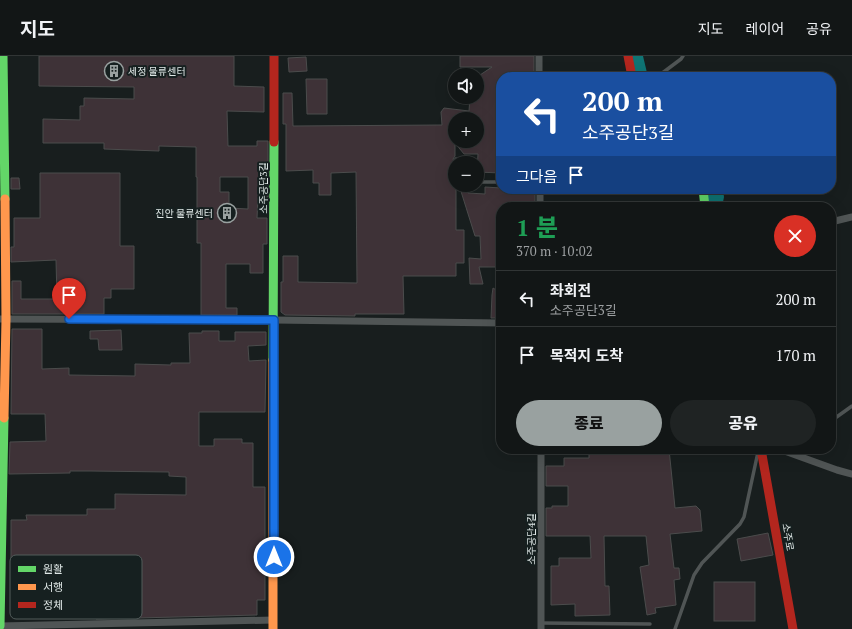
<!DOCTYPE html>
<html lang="ko">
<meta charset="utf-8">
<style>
:root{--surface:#121616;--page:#1f2323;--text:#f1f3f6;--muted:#9c9fa1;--line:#313535;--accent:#99a1a0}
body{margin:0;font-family:"PT Serif","Noto Sans KR",serif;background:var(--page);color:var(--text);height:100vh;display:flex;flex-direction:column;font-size:15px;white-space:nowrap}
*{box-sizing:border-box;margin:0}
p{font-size:13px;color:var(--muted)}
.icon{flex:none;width:22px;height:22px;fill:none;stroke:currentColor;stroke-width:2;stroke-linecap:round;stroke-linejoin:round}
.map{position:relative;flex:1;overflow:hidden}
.side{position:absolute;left:496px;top:146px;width:340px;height:252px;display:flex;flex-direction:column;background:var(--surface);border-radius:16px;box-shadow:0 4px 16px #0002,0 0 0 1px var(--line)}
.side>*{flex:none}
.hud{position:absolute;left:496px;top:16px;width:340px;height:122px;border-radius:16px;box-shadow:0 4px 16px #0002,0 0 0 1px var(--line);background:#1a4fa0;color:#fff;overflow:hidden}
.controls{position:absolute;left:448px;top:12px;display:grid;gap:8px}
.controls a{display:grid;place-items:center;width:36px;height:36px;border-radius:50%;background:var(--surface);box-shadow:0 4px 16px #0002,0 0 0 1px var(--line);font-size:20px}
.pin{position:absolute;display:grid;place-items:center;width:34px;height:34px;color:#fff;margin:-41px -17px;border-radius:50% 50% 50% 0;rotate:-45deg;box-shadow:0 0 4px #0007}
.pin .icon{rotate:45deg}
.me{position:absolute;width:44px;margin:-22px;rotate:0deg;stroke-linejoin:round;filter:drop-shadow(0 0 3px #0008)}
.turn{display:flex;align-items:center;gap:14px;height:84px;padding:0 20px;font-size:18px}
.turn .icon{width:52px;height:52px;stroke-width:2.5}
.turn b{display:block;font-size:28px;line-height:34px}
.then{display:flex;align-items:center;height:38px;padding:0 20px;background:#0003;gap:8px;font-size:15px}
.round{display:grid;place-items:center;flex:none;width:42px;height:42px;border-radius:21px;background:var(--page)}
.overview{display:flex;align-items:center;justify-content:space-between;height:68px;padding:0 20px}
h1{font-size:24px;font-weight:800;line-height:30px;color:#1e9e55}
.button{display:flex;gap:8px;margin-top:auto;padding:8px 20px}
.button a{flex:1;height:46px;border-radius:24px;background:var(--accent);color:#111;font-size:16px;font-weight:800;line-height:46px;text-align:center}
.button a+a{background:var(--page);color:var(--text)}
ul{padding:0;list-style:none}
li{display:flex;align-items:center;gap:12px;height:56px;padding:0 20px;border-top:1px solid var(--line)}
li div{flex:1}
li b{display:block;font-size:15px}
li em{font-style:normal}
header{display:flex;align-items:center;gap:24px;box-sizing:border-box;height:56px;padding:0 20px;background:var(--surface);border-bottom:1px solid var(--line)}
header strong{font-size:19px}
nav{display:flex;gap:22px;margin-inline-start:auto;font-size:14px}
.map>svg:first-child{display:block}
.water{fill:#0f7474}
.building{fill:#3e3237;stroke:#4b4c4c;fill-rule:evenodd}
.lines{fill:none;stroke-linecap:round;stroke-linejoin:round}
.lane{stroke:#505555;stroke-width:3.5}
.street{stroke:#505555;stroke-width:7}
.fast{stroke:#63d668;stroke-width:9}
.slow{stroke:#ff974d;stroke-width:9}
.jam{stroke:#b3261e;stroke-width:9}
.route-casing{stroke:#114b97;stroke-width:10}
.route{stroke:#1a73e8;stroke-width:7}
.labels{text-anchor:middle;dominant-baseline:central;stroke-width:4;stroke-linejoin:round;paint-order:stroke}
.poi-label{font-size:10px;fill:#dfe7e6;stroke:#162020;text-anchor:start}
.street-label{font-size:10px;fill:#dfe7e6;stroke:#162020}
.key{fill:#162020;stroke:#525c5b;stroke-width:1}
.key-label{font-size:11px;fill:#dfe7e6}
</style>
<header>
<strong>지도</strong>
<nav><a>지도</a><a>레이어</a><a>공유</a></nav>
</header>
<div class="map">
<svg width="852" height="573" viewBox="0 0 852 573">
<rect width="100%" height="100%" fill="#181e1e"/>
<g class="water">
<path d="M631,0H643L648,21H635Z"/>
<path d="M706,133H723L724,141L722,151H708Z"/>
</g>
<g class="building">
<path d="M39,0H234V30L264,31V56L227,55L228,90H257V85H268V141L258,142L257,162H267V188H263V217H250V208H226V252H237V259H201V187H197V121H196V91L159,90V95L104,93V87H43V63L80,64V50H84V42L134,43V31L39,30ZM220,121H248V153L229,152V136H220Z"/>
<path d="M460,0H534V21H501V117L477,116L478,98H464L455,87V100L453,103L454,106L456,129V174H464V207H456V220H403L404,258H355V260L285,259L281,256V226H283V200H298V226L357,227L356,116L331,117V139H319V127H313V114L286,115V68H283V37H292L293,70L442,69L441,56L444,52L469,55L470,41H477V21L492,11H460ZM455,63H477V85H455Z"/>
<path d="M306,1L307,15L289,16L288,2Z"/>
<path d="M306,23H327V58H307Z"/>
<path d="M40,117H120V190H134V233H111V242H104V258H12V225H21V243H57L56,204L11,206V191H14V162H40Z"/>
<path d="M11,122H19L20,133H11Z"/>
<path d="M459,129H466L468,137L485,138V131L501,132V133L535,134V151H501V211H479L483,228H470L469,202L481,203L480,180H475Z"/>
<path d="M493,232L501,237V262H491L492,239Z"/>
<path d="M12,273H42V313L69,312V319L135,320V308L171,309V307H190L189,277H202V275H219V285H235V276H266V289L248,290L249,305L266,304L265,356H199V390H214V383H242V387H253V431H265V544H257V559L96,563V562L23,561V553H11V464H27L26,459H87V453H115V438L186,439V421L169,420V416L90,415H70V417L9,418L10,386L46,385L45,358H11Z"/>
<path d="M121,274L122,294H99L98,283H90V275Z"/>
<path d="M589,393H669L675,452L696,450L700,454L702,475L670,478L674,512H679L680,523L674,524L676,549L655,552L656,557L647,559L640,511L649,509L646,480H604L605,530H609L610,559L575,560V548L551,549V510H559V502H591L590,480H546V452H552V450H568V430H546V410H564V402H589Z"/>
<path d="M768,477L773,499L741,505L737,483Z"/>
<rect x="714" y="526" width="41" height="39"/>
</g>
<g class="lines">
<g class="lane">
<path d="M657,21L681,3L683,0"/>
<path d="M456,103L459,107"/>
<path d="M477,126H501"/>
<path d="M831,365L852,350"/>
<path d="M541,567L650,568"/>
<path d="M675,573L694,519L702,507L740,468L744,461L758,396"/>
</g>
<g class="street">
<path d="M539,0V21"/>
<path d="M540,133V151"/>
<path d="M831,166L852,161"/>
<path d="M0,263L274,264L501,267"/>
<path d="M541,393V573"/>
<path d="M779,393L837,414L852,418"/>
<path d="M0,570L273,564"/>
</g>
<g class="fast">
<path d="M3,0L5,143"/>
<path d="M703,133L705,151"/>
<path d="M273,304L274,86"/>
<path d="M0,570L4,362"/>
</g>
<g class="slow">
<path d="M4,362L6,263L5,143"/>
<path d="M273,573V304"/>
</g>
<g class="jam">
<path d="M628,0L632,21"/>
<path d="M274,86V0"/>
<path d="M761,393L793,573"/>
</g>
</g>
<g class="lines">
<g class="route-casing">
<path id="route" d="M69,263L274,264V501"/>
</g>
<use href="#route" class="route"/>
</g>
<defs>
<g id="building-ring" transform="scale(1)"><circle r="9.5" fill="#162020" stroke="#99a1a0" stroke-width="1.5"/><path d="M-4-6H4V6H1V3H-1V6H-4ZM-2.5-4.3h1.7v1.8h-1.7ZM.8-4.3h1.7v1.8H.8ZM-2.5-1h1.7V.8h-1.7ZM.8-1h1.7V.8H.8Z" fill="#99a1a0"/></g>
</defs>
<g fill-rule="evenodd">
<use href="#building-ring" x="114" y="15"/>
<use href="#building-ring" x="227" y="157"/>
</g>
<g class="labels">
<g class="poi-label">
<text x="128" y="15">세정 물류센터</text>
<text x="213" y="157" text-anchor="end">진안 물류센터</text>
</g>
<g class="street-label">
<text transform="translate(263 132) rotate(-90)">소주공단3길</text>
<text transform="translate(788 481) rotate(80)">소주로</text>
<text transform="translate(531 483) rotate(-90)">소주공단4길</text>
</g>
</g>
<rect x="10" y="499" width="132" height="64" rx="6" class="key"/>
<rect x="18" y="510" width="18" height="6" fill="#63d668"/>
<rect x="18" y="528" width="18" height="6" fill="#ff974d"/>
<rect x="18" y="546" width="18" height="6" fill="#b3261e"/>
<g class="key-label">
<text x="43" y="517">원활</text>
<text x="43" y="535">서행</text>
<text x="43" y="553">정체</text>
</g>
</svg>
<div class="controls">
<a><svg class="icon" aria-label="sound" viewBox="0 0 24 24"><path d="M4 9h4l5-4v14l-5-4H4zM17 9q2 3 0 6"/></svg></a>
<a>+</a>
<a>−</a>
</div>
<div class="pin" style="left:69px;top:263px;background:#d93025"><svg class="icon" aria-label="arrive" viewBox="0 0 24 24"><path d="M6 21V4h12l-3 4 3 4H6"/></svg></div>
<svg class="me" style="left:274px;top:501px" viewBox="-20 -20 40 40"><circle r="17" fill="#1a73e8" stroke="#fff" stroke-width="3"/><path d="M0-11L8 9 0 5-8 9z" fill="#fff"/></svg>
<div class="hud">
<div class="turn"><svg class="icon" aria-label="left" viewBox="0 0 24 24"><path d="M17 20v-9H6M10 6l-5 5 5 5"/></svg><div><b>200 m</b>소주공단3길</div></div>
<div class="then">그다음<svg class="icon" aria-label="arrive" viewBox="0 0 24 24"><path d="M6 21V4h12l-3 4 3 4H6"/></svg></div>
</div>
<section class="side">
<div class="overview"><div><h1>1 분</h1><p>370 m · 10:02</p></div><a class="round" style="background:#d93025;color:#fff"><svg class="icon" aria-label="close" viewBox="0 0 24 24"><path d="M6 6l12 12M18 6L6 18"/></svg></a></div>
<ul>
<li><svg class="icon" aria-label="left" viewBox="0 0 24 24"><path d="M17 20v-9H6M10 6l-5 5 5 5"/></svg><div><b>좌회전</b><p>소주공단3길</p></div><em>200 m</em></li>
<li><svg class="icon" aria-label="arrive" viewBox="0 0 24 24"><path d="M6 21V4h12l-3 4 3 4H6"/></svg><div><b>목적지 도착</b></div><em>170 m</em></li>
</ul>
<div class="button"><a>종료</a><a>공유</a></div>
</section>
</div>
